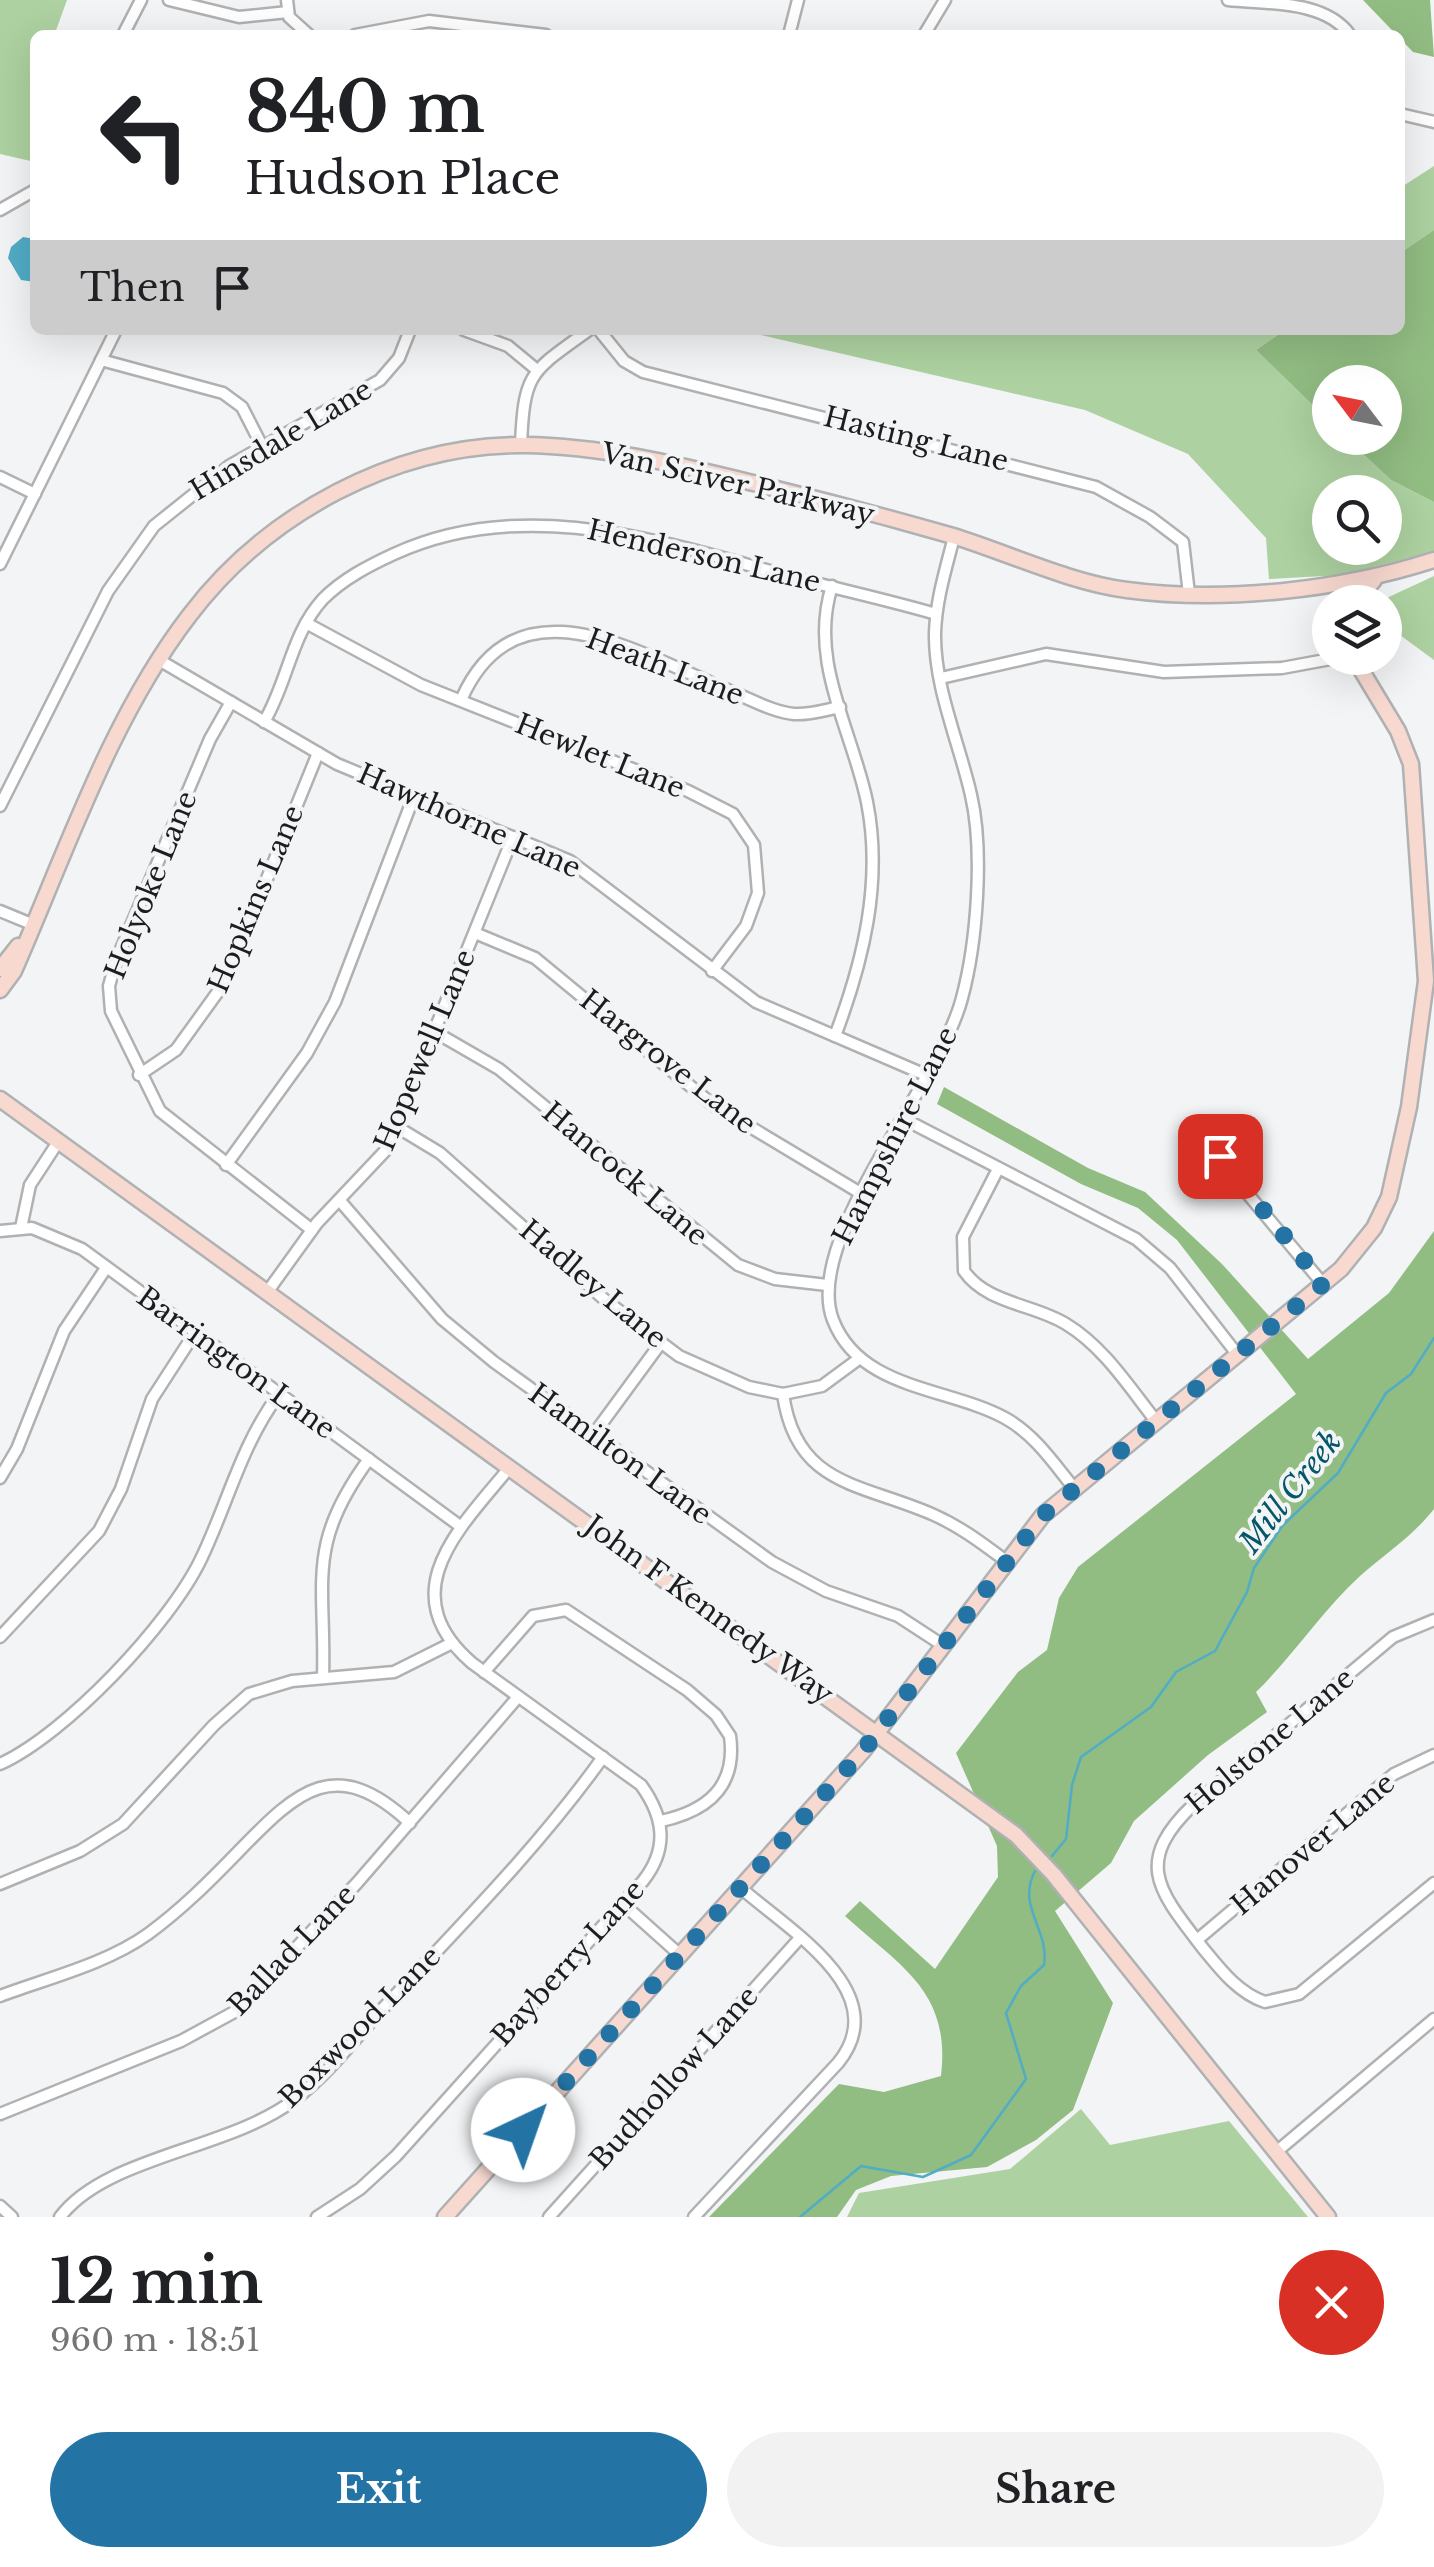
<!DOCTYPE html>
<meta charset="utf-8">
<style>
:root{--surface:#fff;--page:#f2f2f2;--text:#202124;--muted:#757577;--accent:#2373a4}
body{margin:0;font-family:"Libre Baskerville",serif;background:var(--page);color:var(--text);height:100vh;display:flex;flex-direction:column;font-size:38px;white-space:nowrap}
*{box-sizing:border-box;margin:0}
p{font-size:32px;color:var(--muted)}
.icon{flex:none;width:55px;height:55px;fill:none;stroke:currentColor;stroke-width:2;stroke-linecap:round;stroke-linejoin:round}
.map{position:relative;height:2217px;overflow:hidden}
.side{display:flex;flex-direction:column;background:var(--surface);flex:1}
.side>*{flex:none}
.banner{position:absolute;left:30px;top:30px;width:1375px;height:305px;border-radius:15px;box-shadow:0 10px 40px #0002;background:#fff;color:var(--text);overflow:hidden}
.needle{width:65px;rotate:302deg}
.buttons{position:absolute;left:1312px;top:365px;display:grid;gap:20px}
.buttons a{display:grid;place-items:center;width:90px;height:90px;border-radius:50%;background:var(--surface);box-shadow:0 10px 40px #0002;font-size:50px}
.pin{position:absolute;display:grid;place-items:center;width:85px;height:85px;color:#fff;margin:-42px;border-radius:20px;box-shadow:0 5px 15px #0006}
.me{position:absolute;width:110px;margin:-55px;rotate:42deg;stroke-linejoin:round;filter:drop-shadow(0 0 8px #0008)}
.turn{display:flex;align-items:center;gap:35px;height:210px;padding:0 50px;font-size:45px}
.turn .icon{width:130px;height:130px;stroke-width:2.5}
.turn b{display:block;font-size:70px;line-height:85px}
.then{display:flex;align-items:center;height:95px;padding:0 50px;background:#0003;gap:20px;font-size:38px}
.round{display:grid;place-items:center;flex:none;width:105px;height:105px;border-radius:52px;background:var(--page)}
.head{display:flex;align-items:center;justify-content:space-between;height:170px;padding:0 50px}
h1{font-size:60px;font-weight:800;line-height:75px}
.button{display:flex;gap:20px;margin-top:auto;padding:20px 50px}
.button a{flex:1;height:115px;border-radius:60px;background:var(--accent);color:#fff;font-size:40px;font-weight:800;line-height:115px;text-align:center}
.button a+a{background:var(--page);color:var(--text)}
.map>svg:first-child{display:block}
.green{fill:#add1a0;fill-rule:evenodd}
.forest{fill:#91bc82}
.water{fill:#51acc6}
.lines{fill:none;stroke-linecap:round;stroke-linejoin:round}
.stream{stroke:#51acc6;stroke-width:2.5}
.street-casing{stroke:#b0b1b3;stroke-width:15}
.secondary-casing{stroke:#b0b1b3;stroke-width:19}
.street{stroke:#fff;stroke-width:10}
.secondary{stroke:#f8d9d0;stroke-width:14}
.route{stroke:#2373a4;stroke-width:18;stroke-dasharray:0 32.4}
.labels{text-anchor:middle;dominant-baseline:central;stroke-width:8;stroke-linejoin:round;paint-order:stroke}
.street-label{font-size:28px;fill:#1d1d1e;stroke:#f2f4f5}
.water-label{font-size:30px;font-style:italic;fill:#045668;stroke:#f2f4f5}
</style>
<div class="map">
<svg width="1434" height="2217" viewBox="0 0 1434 2217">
<rect width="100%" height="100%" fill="#f2f4f5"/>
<g class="green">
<path d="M0,0H67L55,33L60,35H35V162L0,154Z"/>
<path d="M1434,166V230L1400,253V188Z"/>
<path d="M739,330H1285L1256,350L1330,422V438H1346L1391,480L1434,502V552L1341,575L1269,579L1266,538L1188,454L1085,410ZM1330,492H1385V548H1330Z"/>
<path d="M1434,576V660L1385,624V602H1378Z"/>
<path d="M1081,2109L1110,2145L1229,2121L1308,2217H847L859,2193L1010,2169Z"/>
</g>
<g class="forest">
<path d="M1363,0H1430L1434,57L1413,52Z"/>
<path d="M1434,230V502L1391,480L1346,438H1385V382H1330V422L1256,350L1285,330H1400V253Z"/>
<path d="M944,1087L1088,1168L1145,1192L1222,1264L1308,1359L1389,1293L1434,1231V1509C1412,1537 1386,1553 1360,1576C1322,1611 1293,1656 1256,1692L1267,1712L1208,1755L1134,1821L1111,1863L1055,1911L1113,2003L1073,2110L1036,2140L987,2167L891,2176L856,2190L837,2217H709L839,2084L884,2092L941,2076C951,1991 901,1967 845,1916L860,1901L935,1969L998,1877L997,1846L956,1753L1018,1672L1047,1650L1059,1598L1078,1567L1296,1394L1177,1240L1138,1208L1081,1184L937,1104Z"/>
</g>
<path class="water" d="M23,237L35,239V282L21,280L8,258L11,247Z"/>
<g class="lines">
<g class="stream">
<path d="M1052,1856L1066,1839L1072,1785L1081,1757L1151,1707L1176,1672L1215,1651L1247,1592L1254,1568L1283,1525L1338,1473L1386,1393L1411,1374L1434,1338"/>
<path d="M800,2217L861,2166L923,2177L971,2155L1026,2079L1006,2013L1021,1986L1044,1965C1050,1930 1016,1907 1035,1871"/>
</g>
<g class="street-casing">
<g id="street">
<path d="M169,0L239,17L288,12"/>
<path d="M287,0L289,17L309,35"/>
<path d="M1228,0C1268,4 1325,0 1350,35"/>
<path d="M123,35L141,0"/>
<path d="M355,35L429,21L546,35"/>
<path d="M789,35L798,0"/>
<path d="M924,35L945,0"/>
<path d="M1400,114L1434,122"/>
<path d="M0,210L35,190"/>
<path d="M464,330L508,346L537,370"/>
<path d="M599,330L624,361L643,372L1096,487L1150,517L1183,542L1189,594"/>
<path d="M101,360L223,393L242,407L262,446"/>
<path d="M521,445C524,371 531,372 589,330"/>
<path d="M0,477L35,494"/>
<path d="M954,537C946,568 936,600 935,633C934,687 959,742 971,795C984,851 977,942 962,998C940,1084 802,1240 833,1320C860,1390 948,1387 1005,1418C1034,1434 1053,1462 1073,1487"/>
<path d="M0,564L116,330"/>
<path d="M832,586C808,661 852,729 867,802C883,882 863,962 835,1036"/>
<path d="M306,623L421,685L688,791L733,814L754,845L758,893L746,926L712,971"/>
<path d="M159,660L337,764L570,861L756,1002L928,1076"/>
<path d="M941,678L1046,654L1164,672L1282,668L1336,658"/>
<path d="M461,700C517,572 644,657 735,693C754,701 774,712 794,714C809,715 825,710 840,707"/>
<path d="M231,702L210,739L116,961L109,986L111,1011L160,1111L312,1230"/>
<path d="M264,722C288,682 291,634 323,599C343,579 368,566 394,554C520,496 654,539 781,574C832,588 885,599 936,614"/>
<path d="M0,806L108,591L154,526L229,466L380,380L399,358L410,330"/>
<path d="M0,911L34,925"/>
<path d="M475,933L535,958L712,1104L862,1194"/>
<path d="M435,1032L499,1069L738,1265L775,1279L827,1285"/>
<path d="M139,1075L176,1050L225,982L318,753"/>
<path d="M904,1119L1136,1239L1170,1268L1237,1354"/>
<path d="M397,1127L440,1153L605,1300L679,1356L749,1387L783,1394L822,1386L860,1358"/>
<path d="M1217,1147L1231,1174L1323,1284"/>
<path d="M226,1165L307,1053L335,1002L414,796"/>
<path d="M998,1169L963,1237L964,1271C987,1304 1034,1304 1066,1324C1104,1347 1129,1387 1156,1421"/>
<path d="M341,1202L442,1319L494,1362L772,1562L826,1591L898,1616L944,1646"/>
<path d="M21,1228L30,1185L58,1142"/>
<path d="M0,1231L32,1228L82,1249L460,1526"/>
<path d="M268,1291L317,1223L386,1150L513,837"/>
<path d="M783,1394C796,1487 862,1483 934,1515C961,1527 983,1544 1006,1561"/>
<path d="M594,1434L660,1344"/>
<path d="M0,1478L17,1449L64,1331L106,1268"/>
<path d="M1434,1620L1393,1637L1194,1804C1133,1862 1158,1890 1202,1947C1220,1969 1238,1993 1265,2002L1299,1994L1434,1883"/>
<path d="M0,1637L99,1531L121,1489L152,1399L194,1334"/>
<path d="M484,1672L533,1616L566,1610L687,1690L716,1715L730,1736C737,1787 707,1811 661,1821"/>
<path d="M323,1678C326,1581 305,1546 369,1459"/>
<path d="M0,1764C65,1735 170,1624 201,1559C228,1503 241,1445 279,1394"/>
<path d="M0,1884L80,1851L123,1824L214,1725L249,1694L292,1681L394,1672L452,1643"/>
<path d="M622,1903L679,1954"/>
<path d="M1197,1940L1394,1774L1434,1755"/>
<path d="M0,1996C48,1978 106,1964 148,1934C182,1909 210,1881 239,1851C298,1790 336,1754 410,1823"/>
<path d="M0,2114L181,2041L238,2010L357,1883L518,1697"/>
<path d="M1275,2153L1434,2019"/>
<path d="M0,2206L12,2217"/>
<path d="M60,2217C106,2156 228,2150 294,2100C330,2073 358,2034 389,2002C462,1924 541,1844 603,1757"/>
<path d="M317,2217L360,2189L396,2156L643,1881C669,1848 664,1817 641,1785L472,1663C390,1592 461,1527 510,1467"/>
<path d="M549,2217L799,1939"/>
<path d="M694,2217L838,2063C896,1992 787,1929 741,1888"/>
</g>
</g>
<g class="secondary-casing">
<g id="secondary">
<path d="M1341,584L1344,602"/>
<path d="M1356,602L1374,580"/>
<path d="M0,969L18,946"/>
<path d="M0,990L14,971C66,853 110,719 189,616C266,514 395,444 524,445C605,446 683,466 761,485C826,501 890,518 953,536C1008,553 1071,583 1127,590C1224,603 1341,590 1434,560"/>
<path d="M0,1099L1016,1835L1054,1875L1328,2217"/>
<path d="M445,2217L863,1751L1043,1515L1341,1269L1374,1228L1389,1197L1409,1107L1426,981L1411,764L1398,731L1354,658"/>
</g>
</g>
<use href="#street" class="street"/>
<use href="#secondary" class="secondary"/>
</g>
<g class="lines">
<path class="route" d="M523,2130L863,1751L1043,1515L1323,1284L1220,1156"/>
</g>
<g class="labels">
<g class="street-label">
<text transform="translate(916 439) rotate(14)">Hasting Lane</text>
<text transform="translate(281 440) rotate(-31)">Hinsdale Lane</text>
<text transform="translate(738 484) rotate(13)">Van Sciver Parkway</text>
<text transform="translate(704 556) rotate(13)">Henderson Lane</text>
<text transform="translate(665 667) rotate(21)">Heath Lane</text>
<text transform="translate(600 756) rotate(22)">Hewlet Lane</text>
<text transform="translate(469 821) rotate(24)">Hawthorne Lane</text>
<text transform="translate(151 885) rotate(-68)">Holyoke Lane</text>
<text transform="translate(256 899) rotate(-67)">Hopkins Lane</text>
<text transform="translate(425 1050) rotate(-67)">Hopewell Lane</text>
<text transform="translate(668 1062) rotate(38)">Hargrove Lane</text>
<text transform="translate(895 1136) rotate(-63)">Hampshire Lane</text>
<text transform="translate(625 1174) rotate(40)">Hancock Lane</text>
<text transform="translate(593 1284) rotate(40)">Hadley Lane</text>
<text transform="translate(236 1363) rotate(36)">Barrington Lane</text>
<text transform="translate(620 1454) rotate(36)">Hamilton Lane</text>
<text transform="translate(709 1610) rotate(36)">John F Kennedy Way</text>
<text transform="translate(1270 1741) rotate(-40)">Holstone Lane</text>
<text transform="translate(1313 1844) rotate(-40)">Hanover Lane</text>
<text transform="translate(292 1950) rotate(-46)">Ballad Lane</text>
<text transform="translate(568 1963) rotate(-48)">Bayberry Lane</text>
<text transform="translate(360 2027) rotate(-45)">Boxwood Lane</text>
<text transform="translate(674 2078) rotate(-48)">Budhollow Lane</text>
</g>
<g class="water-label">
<text transform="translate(1290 1492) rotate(-52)">Mill Creek</text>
</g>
</g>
</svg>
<div class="buttons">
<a><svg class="needle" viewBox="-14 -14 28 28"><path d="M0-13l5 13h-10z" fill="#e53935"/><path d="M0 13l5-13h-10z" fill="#757577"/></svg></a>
<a><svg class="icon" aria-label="search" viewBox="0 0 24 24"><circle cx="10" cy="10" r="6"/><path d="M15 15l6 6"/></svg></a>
<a><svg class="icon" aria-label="layers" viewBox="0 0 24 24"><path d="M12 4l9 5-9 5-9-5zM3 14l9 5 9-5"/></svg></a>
</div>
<div class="pin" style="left:1220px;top:1156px;background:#d93025"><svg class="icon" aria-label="arrive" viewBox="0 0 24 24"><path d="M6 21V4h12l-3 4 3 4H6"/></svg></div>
<svg class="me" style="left:523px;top:2130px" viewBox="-20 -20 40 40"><circle r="19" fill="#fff"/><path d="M0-13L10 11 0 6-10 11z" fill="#2373a4"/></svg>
<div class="banner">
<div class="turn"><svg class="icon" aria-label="left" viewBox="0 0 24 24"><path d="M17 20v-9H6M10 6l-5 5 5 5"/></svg><div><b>840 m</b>Hudson Place</div></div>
<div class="then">Then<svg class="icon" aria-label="arrive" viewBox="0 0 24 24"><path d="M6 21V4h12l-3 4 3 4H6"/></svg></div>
</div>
</div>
<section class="side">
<div class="head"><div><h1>12 min</h1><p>960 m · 18:51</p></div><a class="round" style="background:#d93025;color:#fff"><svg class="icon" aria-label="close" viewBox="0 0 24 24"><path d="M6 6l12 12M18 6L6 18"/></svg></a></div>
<div class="button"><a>Exit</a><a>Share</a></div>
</section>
